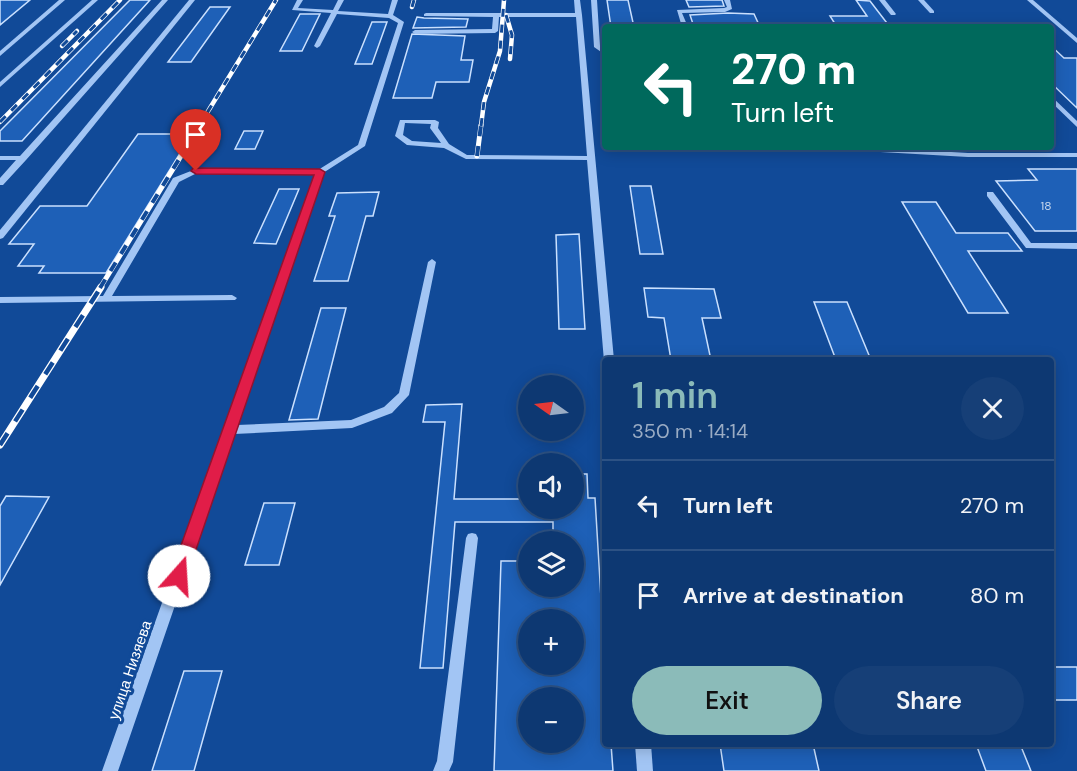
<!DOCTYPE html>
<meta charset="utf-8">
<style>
:root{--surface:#0d3872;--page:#163f77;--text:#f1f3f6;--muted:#9aacc4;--line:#2d5284;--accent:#8bbbb9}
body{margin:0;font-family:"DM Sans",sans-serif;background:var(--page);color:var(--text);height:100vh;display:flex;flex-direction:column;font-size:22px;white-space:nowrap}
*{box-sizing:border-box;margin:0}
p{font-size:20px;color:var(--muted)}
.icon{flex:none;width:33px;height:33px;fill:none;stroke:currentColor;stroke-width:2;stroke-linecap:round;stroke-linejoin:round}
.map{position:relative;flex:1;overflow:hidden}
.panel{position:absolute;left:602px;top:357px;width:452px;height:390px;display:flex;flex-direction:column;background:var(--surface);border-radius:6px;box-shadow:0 3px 15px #0003,0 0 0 2px var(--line)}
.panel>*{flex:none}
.banner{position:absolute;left:602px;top:24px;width:452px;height:126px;border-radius:6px;box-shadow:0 3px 15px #0003,0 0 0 2px var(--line);background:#00695c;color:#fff;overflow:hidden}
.needle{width:39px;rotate:284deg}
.controls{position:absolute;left:518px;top:375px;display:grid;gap:12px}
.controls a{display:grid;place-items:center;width:66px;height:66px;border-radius:50%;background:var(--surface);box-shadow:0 3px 15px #0003,0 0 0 2px var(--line);font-size:30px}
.pin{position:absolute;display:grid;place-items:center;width:51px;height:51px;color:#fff;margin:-62px -26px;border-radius:50% 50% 50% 0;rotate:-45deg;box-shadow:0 0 6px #0007}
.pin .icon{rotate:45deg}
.me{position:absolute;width:66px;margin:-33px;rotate:19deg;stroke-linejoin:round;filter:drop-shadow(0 0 4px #0008)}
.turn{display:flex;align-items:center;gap:21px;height:126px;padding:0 30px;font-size:27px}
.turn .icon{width:78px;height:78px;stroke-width:2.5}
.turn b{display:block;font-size:42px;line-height:51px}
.round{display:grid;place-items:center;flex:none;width:63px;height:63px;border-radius:32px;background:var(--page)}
.summary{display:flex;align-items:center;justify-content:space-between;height:102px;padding:0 30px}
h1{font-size:36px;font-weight:600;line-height:45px;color:var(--accent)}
.cta{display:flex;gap:12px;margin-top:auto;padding:12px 30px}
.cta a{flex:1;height:69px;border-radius:36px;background:var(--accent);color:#111;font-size:24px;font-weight:600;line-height:69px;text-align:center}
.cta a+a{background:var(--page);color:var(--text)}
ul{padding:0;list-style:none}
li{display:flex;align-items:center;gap:18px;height:90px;padding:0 30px;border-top:2px solid var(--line)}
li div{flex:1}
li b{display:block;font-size:22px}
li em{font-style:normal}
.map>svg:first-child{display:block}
.building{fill:#1e60b7;stroke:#cae0fe;stroke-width:1.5;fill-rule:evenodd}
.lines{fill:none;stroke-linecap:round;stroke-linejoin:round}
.minor{fill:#a2c5f4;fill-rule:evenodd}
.rail-far2-casing{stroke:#fff;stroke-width:4.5}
.rail-far1-casing{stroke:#fff;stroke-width:5}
.rail-casing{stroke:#fff;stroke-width:7}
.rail-far2{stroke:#114a98;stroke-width:3;stroke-dasharray:8;stroke-linecap:butt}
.rail-far1{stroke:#114a98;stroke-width:4;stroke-dasharray:10;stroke-linecap:butt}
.rail{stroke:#114a98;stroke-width:4.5;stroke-dasharray:14;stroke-linecap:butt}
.route{fill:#e11d48;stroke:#92132f;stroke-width:1.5}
.labels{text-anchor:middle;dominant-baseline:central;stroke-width:6;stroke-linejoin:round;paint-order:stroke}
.number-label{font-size:12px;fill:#c7d7ed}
.street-label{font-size:15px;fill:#fff;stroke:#114a98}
</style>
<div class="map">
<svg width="1077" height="771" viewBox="0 0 1077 771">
<rect width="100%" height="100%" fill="#114a98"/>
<g class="building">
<path d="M0,0H30L0,25Z"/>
<path d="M130,0H150L22,141H0V131Z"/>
<path d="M607,0H628L634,27H611Z"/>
<path d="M686,0H722L724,6L689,7Z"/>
<path d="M856,0L870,1L890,27H837L830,16H867Z"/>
<path d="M210,7H230L191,62H168Z"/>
<path d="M728,13L754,14L760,27H694L690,15Z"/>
<path d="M300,14H320L302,51H280Z"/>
<path d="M417,17L424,18L468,19L466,27L413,28Z"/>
<path d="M372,22H387L372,64H355Z"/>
<path d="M412,34L465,36L461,60H473L469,82H436L432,98H393Z"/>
<path d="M1050,45L1064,58H1077V108L1050,82Z"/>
<path d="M244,131H263L255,149H235Z"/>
<path d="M138,134H192L106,273H39L44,266H18L34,244H9L40,206H87Z"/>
<path d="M1028,169H1077V231H1035L996,181L1037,180Z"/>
<path d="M630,186H651L663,254H640Z"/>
<path d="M279,189H299L276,244L254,243Z"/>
<path d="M379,192L373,216H366L348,281H314L335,216H329L337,193Z"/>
<path d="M902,202H936L956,233H1008L1022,251H968L1008,313H968Z"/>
<path d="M579,234L585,329H559L556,235Z"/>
<path d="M644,288L714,289L721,318H702L711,360H671L664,318L648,317Z"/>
<path d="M814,302H847L871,360H836Z"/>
<path d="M321,308H346L318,419L289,420Z"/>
<path d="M462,404L454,499H528V508H573V474H587L588,498H595L604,648V744H611L613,771H494L501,561H528V586H573V542H553V522H455L443,668H420L445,422H423L426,405ZM528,620H573V664H528ZM528,698H573V742H528Z"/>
<path d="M6,496L49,497L0,585V506Z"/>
<path d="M264,503H295L279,565H245Z"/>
<rect x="1050" y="667" width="27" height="33"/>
<path d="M184,671H222L194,771H152Z"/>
<path d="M720,744H813L819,771H724Z"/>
<path d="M976,744H1020L1031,771H986Z"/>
</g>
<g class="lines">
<g class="minor">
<path d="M59,0H65L0,56V51Z"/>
<path d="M92,0H98L0,87V82Z"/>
<path d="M162,0H168L26,160L3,185H0V178L16,160H0V156H20Z"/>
<path d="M189,0H195L3,238L0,239V230Z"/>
<path d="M297,0H303L298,8L333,10L338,0H344L338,11L388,14L392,0H398L393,15L404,22L365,146L323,173L237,425L351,420L384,407L399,393L428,262L432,259L436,262L409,395L392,413L352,428L234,434L118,771H102L315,174L197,173L179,182L112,296L232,295L237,298L235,300L0,303V297L103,296L173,178L196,169L318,170L358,145L398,23L389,18L337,14L320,46L317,48L314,46L331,13L292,10Z"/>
<path d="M574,0H580L582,15L614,360L604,361L587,160L466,159L444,148L407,145L395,136L400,120H435L439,122L438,128L449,144L467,155L587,156L576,17H499L498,31L495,33L415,34L412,32L415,30L492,29L493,17L424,16V14L426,13H575ZM405,123L431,124L430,128L441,143L412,141L403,135Z"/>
<path d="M591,0H597L600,46L604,49V54L594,47Z"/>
<path d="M724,0H730L732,9L725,12L682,13L688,27H682L677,10L724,8L727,7Z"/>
<path d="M879,0H885L896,14L895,15H891Z"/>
<path d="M918,0H924L934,11V13H930Z"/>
<path d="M1027,0H1033L1077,38V43Z"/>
<path d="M1050,95L1077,121V127L1050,101Z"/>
<path d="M824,147H867L968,153H1077V157H968L828,149Z"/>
<path d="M987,192H993L1031,243H1077V249L1026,248L987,196Z"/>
<path d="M472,533L476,534L478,538L453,762L449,771H433L437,761L466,538L468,534Z"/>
<path d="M635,744H651L653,771H637Z"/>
</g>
<g class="rail-far2-casing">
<g id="rail-far2">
<path d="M412,7L414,0"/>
<path d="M506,15L512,35L510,59"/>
<path d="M62,46L77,31"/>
<path d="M0,122L120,0"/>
<path d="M199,126L276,0"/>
<path d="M481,126L484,102L500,51L504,0"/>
</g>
</g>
<g class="rail-far1-casing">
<g id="rail-far1">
<path d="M477,156L481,125"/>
<path d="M100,288L200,125"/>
</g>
</g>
<g class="rail-casing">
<path id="rail" d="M0,445L101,287"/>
</g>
<use href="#rail-far2" class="rail-far2"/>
<use href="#rail-far1" class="rail-far1"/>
<use href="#rail" class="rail"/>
</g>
<path class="route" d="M193,168L320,169L325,172L187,576L185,582L179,584L173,582L170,576L314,175L196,174L191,171Z"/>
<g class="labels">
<g class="number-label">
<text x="1046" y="206">18</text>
</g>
<g class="street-label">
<text transform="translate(130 670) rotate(-71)">улица Низяева</text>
</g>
</g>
</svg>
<div class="controls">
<a><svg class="needle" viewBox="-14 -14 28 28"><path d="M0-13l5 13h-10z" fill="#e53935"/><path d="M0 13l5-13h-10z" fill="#9aacc4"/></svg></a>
<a><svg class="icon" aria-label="sound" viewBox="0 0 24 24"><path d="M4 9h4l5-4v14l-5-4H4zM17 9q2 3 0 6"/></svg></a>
<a><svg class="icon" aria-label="layers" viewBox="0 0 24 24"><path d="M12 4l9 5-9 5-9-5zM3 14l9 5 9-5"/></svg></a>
<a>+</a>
<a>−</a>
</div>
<div class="pin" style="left:196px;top:171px;background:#d93025"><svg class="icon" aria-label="arrive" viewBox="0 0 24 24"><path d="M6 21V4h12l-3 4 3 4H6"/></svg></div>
<svg class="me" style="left:179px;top:576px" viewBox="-20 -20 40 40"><circle r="19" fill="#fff"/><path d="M0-13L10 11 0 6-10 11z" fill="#e11d48"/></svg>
<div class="banner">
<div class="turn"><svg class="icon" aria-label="left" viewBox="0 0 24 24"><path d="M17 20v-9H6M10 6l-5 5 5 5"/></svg><div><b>270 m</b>Turn left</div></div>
</div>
<section class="panel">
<div class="summary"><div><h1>1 min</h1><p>350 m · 14:14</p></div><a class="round"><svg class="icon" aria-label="close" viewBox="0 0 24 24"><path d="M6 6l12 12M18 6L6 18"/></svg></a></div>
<ul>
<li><svg class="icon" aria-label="left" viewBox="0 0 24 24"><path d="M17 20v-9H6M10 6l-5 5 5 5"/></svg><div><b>Turn left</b></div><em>270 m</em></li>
<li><svg class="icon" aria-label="arrive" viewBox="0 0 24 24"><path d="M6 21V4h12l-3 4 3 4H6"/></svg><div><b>Arrive at destination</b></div><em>80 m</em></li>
</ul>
<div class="cta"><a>Exit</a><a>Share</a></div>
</section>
</div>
